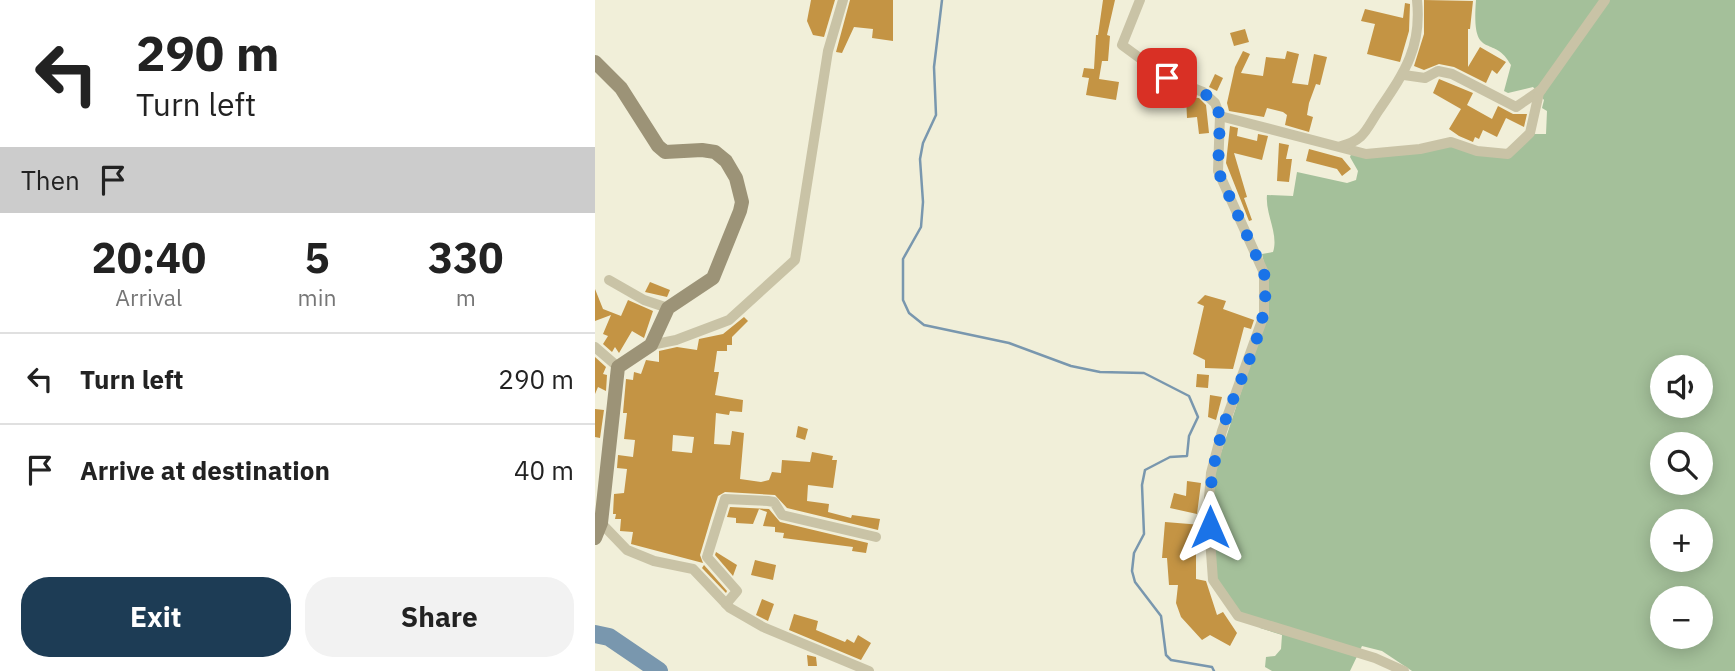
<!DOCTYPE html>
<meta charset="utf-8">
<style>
:root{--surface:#fff;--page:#f2f2f2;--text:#222;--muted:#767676;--line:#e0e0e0;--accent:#1d3c55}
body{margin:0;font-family:"IBM Plex Sans",sans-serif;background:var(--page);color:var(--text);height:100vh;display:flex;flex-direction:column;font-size:26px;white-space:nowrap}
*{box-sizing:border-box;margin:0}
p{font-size:23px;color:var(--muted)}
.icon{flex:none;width:38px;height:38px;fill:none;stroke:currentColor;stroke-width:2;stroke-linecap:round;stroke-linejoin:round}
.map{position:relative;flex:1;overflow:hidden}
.panel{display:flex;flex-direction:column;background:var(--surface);width:595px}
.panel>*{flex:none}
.hud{background:#fff;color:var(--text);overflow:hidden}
.controls{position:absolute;left:1055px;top:355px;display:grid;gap:14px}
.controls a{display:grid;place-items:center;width:63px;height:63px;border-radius:50%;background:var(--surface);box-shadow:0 4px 18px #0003;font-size:35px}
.pin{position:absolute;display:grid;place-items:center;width:60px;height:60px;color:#fff;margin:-30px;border-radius:14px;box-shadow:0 4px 10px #0006}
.me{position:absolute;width:77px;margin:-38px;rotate:0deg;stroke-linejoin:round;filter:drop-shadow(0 0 5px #0008)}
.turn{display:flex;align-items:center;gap:24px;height:147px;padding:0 21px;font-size:32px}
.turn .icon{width:91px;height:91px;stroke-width:2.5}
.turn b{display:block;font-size:49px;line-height:60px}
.then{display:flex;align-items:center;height:66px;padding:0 21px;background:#0003;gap:14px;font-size:26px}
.eta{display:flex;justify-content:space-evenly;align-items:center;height:119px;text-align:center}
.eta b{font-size:42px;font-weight:700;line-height:49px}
.cta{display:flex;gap:14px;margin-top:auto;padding:14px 21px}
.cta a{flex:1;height:80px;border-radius:28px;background:var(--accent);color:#fff;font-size:28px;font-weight:700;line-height:80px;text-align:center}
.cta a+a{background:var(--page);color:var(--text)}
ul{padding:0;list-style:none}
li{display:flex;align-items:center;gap:21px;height:91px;padding:0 21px;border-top:2px solid var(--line)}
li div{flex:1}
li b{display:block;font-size:26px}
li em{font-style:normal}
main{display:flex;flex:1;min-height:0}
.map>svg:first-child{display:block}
.green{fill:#a4c09a;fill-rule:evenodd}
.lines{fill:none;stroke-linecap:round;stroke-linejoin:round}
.stream{stroke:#7997ae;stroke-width:2.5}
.river{stroke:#7997ae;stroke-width:18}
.building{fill:#c49444;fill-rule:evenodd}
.street{stroke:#c9c3a6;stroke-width:10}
.secondary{stroke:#9c9377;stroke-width:14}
.route{stroke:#1a73e8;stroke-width:12;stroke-dasharray:0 21.6}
</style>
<main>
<section class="panel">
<div class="hud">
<div class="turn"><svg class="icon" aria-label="left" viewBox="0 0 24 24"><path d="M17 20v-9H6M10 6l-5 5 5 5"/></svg><div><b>290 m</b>Turn left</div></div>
<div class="then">Then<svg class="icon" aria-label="arrive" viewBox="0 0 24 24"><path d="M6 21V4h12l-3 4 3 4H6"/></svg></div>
</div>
<div class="eta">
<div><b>20:40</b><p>Arrival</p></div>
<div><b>5</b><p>min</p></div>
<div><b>330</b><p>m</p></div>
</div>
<ul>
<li><svg class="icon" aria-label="left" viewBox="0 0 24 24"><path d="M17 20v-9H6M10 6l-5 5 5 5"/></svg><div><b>Turn left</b></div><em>290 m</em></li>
<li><svg class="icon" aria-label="arrive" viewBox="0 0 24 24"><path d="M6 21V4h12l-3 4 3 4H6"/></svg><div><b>Arrive at destination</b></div><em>40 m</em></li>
</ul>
<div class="cta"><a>Exit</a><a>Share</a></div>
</section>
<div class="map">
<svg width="1140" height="671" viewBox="0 0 1140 671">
<rect width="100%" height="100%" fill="#f1efd9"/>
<path class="green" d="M881,0H1140V671H817L787,651L767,646L755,671H677L670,667L671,657L680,656L686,649L687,635L665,628L661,618L646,613L620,579L616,511L619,474L671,316L674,286L667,254L678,252C684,234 670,214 672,195L698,196L702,172L752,183L761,180L763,171L755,157L757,152L849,145L905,157L937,134H951L952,111L947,108L949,100L938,87L913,93L909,91L916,65C898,32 876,64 881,0ZM1068,368H1106V406H1068ZM1068,444H1106V483H1068ZM1068,522H1106V560H1068ZM1068,598H1106V637H1068Z"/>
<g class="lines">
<path class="stream" d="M347,0L339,67L341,115L328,143L325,159L328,202L326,227L308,259V300L314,313L329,325L414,343L476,366L505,372L549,373L594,396L603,417L594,436L592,456L575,457L550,470L547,485L549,534L539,553L537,571L540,582L566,616L571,655L576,660L617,667L619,671"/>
<path class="river" d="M0,634L14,637L64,671"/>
</g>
<g class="building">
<path d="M216,0H240L229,37L218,35L212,21Z"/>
<path d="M255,0H298V41L277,38L278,29L259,27L247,53L241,52Z"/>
<path d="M508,0H520L512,35L515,36L513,61H507L504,79L524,82L521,100L491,95L494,78L487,77L489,68L499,69L501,35H503Z"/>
<path d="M829,0L878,1L875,29H873V67L885,47L911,62L902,74L897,70L891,83L859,67L844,64L829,70L819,66L829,34Z"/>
<path d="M810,3L815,4L814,31L805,62L772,54L780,24L766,21L770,9L808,18Z"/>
<path d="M650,29L654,42L639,46L635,33Z"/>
<path d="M648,51L655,54L646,73L668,76L671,57L690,59L692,51L704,54L697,83L713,85L719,54L732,57L725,85L721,84L714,103L712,115L718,117L714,132L690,125L692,115L688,112L672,108L669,117L634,111L632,103L640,67Z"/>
<path d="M620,74L628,78L622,91L614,87Z"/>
<path d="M844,79L878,93L872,105L897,119L903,106L918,114H932L929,127L911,118L902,137L888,130L884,139L880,137L878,142L864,136L854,129L866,109L838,93Z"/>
<path d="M591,97L604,98L611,105L614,133L604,134L602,117L592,118Z"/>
<path d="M635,126L643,128L642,136L662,141L663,134L673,136L667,160L639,153L652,197L649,198L657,220L654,221L631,163Z"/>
<path d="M684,143L694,145L691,159H697L694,182L682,181Z"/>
<path d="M714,149L747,158L756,169L747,176L742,169L711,161Z"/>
<path d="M55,282L75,290L72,297L50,292Z"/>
<path d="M0,289L8,309L26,316L33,300L58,311L49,338L37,331L24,353L20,347L17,352L8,344L13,336L8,334L16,315L0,321Z"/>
<path d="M610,295L631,301L628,309L659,320L656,329L649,327L638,369L610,368V360L598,354L609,306L602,303Z"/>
<path d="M149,317L153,321L137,337V345H132V351H122L119,372H124L120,395L148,400L147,412L135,411L134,415L121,413L119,444L135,445L137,431L149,433L145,479L166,482L174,480L177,472L186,473L187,460L215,462L217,452L238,456L237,460H242L238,488L213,485L212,501L234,504L233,512L256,518L257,515L285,519L283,530L192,508L180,495L130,492L123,496L116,518L105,555L108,563L36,544L38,532L25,531L26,519H20L21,514H18L19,494L29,493L32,469L22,468L23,455L38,457L40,440L29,439L32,413H28L31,379L38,380L39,372L46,374L51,360L64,362V351L82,347L102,350L104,339L128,334ZM78,435L99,437L97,453L77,451Z"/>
<path d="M0,357L11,367L8,374L12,375L11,391L3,387L0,394Z"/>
<path d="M602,374L614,375L613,388L601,387Z"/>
<path d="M615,395L627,397L621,420L613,417Z"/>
<path d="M0,409L9,410L5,438L0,437Z"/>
<path d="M203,426L213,429L210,440L201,437Z"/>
<path d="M592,481L606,483L602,514L575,508L579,493L591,496Z"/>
<path d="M135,507L174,509L185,522L273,543L271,553L257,551L258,547L188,538L189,533L180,532V527L168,526L172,512L164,509L158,524L141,523V518L132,517Z"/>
<path d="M570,522L607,525V539H601V579L611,581L622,615L628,612L642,633L635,646L615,635L607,640L586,617L581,603L583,585H574L572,558H567Z"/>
<path d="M121,552L142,565L138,576L120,555Z"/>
<path d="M160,560L181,565L178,580L156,575Z"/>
<path d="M109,565L132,591L131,593L107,568Z"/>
<path d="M167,599L179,604L173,621L161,615Z"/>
<path d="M199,614L223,621L221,630L250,642L252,639L259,643L263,635L276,643L266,660L194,630Z"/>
<path d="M212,655L221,657L222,666H213Z"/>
</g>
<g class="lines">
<g class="street">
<path d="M545,0L527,45L572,78L608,92L620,103L625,116L623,171L669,273V315L627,431L616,473L613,511L618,580L643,616L780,658L809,671"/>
<path d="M809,75L830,78L843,71L857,74L921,107L946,90"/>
<path d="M625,116L771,154L825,149L856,142L882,151L913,154L935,133L944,93L1010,0"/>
<path d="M746,146C770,140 771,129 784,110C809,73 827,48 822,0"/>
<path d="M14,280L49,300L73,308"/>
<path d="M56,345L81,340L134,320L200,260L233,51L248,0"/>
<path d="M0,347L23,367"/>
<path d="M6,523L32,550L59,561L98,569L135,608L168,627L274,671"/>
<path d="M131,604L142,591L112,557L130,499L173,501L179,502L187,515L281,537"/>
</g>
<path class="secondary" d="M0,62L26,88L63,146L70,152L107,150L120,152L131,161L141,178L147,202L145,211L118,278L73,308L56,345L23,367L6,523L0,538"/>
</g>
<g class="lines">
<path class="route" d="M572,78L608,92L620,103L625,116L623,171L669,273C678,328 641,380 627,432C618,463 613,494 615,527"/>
</g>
</svg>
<div class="controls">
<a><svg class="icon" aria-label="sound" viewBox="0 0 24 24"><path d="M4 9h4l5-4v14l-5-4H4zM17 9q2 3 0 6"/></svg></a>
<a><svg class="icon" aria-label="search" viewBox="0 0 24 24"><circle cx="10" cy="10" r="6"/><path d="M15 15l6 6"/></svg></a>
<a>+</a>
<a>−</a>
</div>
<div class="pin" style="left:572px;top:78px;background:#d93025"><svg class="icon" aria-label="arrive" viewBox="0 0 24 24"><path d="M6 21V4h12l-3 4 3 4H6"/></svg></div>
<svg class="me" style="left:615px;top:527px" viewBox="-20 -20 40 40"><path d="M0-17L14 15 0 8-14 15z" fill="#1a73e8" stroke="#fff" stroke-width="4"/></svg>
</div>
</main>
